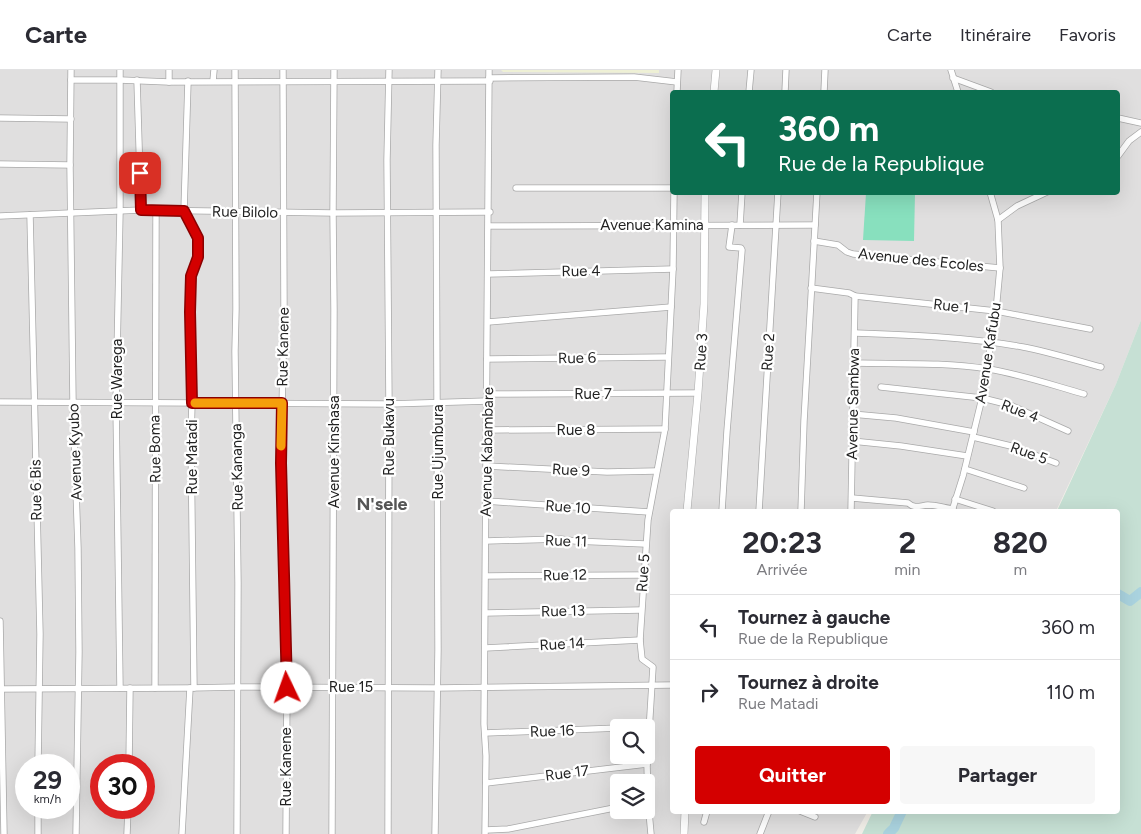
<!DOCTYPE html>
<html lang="fr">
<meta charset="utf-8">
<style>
:root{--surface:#fff;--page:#f7f7f7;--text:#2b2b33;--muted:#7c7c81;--line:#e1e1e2;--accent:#d40000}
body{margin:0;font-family:Figtree,sans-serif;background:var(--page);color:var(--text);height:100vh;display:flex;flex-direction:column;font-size:19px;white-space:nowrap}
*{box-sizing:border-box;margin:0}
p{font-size:16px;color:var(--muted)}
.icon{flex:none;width:28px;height:28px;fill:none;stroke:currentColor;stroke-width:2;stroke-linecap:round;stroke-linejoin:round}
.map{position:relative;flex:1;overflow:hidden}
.drawer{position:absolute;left:670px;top:439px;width:450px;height:305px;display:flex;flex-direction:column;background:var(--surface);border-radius:5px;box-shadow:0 5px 20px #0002}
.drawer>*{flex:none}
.top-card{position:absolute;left:670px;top:20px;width:450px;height:105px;border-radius:5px;box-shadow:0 5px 20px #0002;background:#0b6e4f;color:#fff;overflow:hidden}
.fabs{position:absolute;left:610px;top:649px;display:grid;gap:10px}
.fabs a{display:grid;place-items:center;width:45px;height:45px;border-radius:5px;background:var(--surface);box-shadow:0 5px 20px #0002;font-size:25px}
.speed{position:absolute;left:15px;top:684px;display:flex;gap:10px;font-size:25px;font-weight:700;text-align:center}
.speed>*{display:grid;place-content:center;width:65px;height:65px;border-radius:50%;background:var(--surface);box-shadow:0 5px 20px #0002;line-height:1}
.speed small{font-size:12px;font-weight:400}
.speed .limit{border:8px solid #d22;background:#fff;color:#111}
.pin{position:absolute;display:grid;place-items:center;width:42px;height:42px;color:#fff;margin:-21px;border-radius:10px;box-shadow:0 2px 8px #0006}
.me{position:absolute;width:55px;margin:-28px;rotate:357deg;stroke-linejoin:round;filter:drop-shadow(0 0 4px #0008)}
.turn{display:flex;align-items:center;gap:18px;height:105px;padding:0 25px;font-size:22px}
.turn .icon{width:65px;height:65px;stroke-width:2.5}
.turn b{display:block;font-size:35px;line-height:42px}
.eta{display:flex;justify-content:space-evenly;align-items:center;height:85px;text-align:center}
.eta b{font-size:30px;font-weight:700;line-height:35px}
.button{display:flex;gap:10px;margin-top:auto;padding:10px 25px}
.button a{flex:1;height:58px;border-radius:5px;background:var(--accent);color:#fff;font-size:20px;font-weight:700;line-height:58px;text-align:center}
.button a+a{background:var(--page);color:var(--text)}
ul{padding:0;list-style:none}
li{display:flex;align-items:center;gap:15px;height:65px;padding:0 25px;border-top:1px solid var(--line)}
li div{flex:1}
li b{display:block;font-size:19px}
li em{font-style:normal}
header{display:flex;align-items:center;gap:30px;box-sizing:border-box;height:70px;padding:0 25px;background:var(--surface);border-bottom:1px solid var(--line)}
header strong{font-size:24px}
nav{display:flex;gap:28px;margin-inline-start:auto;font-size:18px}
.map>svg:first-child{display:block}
.residential{fill:#e0dfdf;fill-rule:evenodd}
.farmland{fill:#eef0d5}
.wetland{fill:#c6e0d4}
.pitch{fill:#88e0be}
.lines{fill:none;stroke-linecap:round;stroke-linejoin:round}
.river{stroke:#aad3df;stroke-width:10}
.minor-casing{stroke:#a9a9a9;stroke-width:7}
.tertiary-casing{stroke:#a9a9a9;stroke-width:8}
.minor{stroke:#fff;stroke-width:5.5}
.tertiary{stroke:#fff;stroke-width:7}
.route-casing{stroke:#8a0000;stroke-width:12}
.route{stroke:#d40000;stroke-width:9}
.slow{stroke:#f59e0b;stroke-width:9}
.labels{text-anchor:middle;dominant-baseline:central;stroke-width:4.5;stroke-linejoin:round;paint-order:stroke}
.street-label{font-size:15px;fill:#222;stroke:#fff}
.quarter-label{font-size:18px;font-weight:bold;fill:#555;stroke:#fff}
</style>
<header>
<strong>Carte</strong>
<nav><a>Carte</a><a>Itinéraire</a><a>Favoris</a></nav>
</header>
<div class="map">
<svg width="1141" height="764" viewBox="0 0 1141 764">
<rect width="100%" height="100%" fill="#f2efe9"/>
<path class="residential" d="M0,0H1141V250L1116,314L1056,441H672V741H868L855,764H0ZM672,22H1118V122H672ZM619,658H646V685H619ZM26,695H69V738H26ZM101,695H144V738H101ZM619,712H646V740H619Z"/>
<path class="farmland" d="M501,0H659V3L503,2Z"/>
<path class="wetland" d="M1141,250V764H862L873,741H1118V441H1057L1116,314Z"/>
<path class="pitch" d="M866,123H915L914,171L863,170Z"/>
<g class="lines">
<g class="river">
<path d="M1118,524L1130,531L1141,522"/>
<path d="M888,764L894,758L902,741"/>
</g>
<g class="minor-casing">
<g id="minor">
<path d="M71,0L70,95L73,333L78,478L79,582L76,764"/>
<path d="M235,0L236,239L235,281L238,513L237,764"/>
<path d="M283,0L284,238L281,393L287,618L286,764"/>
<path d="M951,0L958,22"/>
<path d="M489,8L634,7L677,12"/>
<path d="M953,8L991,22"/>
<path d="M71,10H120L169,12L490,11"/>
<path d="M137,10L141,140"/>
<path d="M188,11L184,141L197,163L198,187L191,206L190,243L192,333L191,367L194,618"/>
<path d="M213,11L214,0"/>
<path d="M169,12V0"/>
<path d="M677,22L678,0"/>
<path d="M749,22L751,0"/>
<path d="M785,22L786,0"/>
<path d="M824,22L825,0"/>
<path d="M0,48L71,49"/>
<path d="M1118,48L1141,53"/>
<path d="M1118,86L1129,71L1141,62"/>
<path d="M0,94L70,95"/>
<path d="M516,118H672"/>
<path d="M30,145L40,564L38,695"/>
<path d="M0,146L141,140L333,143L490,142"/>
<path d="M998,150L1017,136L1047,122"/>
<path d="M740,155L742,122"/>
<path d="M489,156L815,155"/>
<path d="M814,171L838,175L847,182L853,184L1000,198"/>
<path d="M488,204L673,199"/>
<path d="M811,218L849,223L855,226L996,241L1090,259"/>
<path d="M488,252L671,237"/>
<path d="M855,263C911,265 967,267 1023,277C1049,282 1075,290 1101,297"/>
<path d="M487,289L667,287"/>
<path d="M854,293C898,294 944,292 988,299C1020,304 1052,315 1084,324"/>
<path d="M881,317L982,328L1010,335L1068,361"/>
<path d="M488,324L698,323"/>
<path d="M0,332L389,334L488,331"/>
<path d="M852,344L896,348L974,362"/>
<path d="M487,360L665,359"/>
<path d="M973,367L1011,376L1056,393"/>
<path d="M852,371L901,376L967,386"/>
<path d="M487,396L607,402L656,401"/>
<path d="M965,399L1024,418"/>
<path d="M852,428L908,433C915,439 919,436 928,435C936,435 945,438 953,439"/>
<path d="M955,429L993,441"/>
<path d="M486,431L649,442"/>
<path d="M722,441L727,361L742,180L741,178L729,177L732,155"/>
<path d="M759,441L778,122"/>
<path d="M801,441L804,351L817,122"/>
<path d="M851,441L855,226"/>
<path d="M952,441L963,406L982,328L996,241L1000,198L998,150L990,122"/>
<path d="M486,471L561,469L575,471L645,474"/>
<path d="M486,506L643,505"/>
<path d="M486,543L641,540"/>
<path d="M0,551L4,764"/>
<path d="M485,578L640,570"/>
<path d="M120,618L116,334L120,141V0"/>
<path d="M155,618L156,141"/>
<path d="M0,619L190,618L238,617L437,618L672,615"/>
<path d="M485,663L619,658"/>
<path d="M129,695L130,618"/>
<path d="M486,713L647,694"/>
<path d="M38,738V764"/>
<path d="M800,741L815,747"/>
<path d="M704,752L707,741"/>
<path d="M486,760L508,759L619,737"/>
<path d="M127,764L128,738"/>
<path d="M182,764L190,618"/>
<path d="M332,764L334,239L333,143L334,0"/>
<path d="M388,764L389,334L387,90L389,0"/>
<path d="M435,764L438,580L436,75L438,0"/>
<path d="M485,764L486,686L484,654L489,0"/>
<path d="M651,764L648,731L647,694L653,597L642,589L640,570L648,450L665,359L673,199L674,122"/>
<path d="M760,764L769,741"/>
</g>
</g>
<g class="tertiary-casing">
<g id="tertiary">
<path d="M714,22L716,0"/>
<path d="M687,441L698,323L704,234L705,122"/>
<path d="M684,764L685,741"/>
</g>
</g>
<use href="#minor" class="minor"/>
<use href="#tertiary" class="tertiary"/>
</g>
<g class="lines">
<g class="route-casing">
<path id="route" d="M140,103L141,140L184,141L198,168V187L191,206L190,242L192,333H282L281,393L287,618"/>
</g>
<use href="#route" class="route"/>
<path class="slow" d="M195,333H282L281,376"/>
</g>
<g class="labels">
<g class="street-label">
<text transform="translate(245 142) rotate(1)">Rue Bilolo</text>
<text x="652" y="155">Avenue Kamina</text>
<text transform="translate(921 190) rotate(6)">Avenue des Ecoles</text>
<text transform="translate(581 201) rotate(-1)">Rue 4</text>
<text transform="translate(951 236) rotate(6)">Rue 1</text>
<text transform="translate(283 277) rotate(-89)">Rue Kanene</text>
<text transform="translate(701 282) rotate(-86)">Rue 3</text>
<text transform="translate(768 282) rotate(-86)">Rue 2</text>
<text transform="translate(988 283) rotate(-81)">Avenue Kafubu</text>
<text transform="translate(577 288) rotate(-1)">Rue 6</text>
<text transform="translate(117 309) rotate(-90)">Rue Warega</text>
<text x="593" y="324">Rue 7</text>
<text transform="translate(853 334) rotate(-89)">Avenue Sambwa</text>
<text transform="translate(1020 341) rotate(21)">Rue 4</text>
<text x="576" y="360">Rue 8</text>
<text transform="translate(389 367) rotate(-90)">Rue Bukavu</text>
<text transform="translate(155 379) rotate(-91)">Rue Boma</text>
<text transform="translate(75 382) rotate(-92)">Avenue Kyubo</text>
<text transform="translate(334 382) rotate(-90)">Avenue Kinshasa</text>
<text transform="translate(438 382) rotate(-90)">Rue Ujumbura</text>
<text transform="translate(487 382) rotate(-89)">Avenue Kabambare</text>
<text transform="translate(1029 383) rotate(20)">Rue 5</text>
<text transform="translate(192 387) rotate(-90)">Rue Matadi</text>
<text transform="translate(237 397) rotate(-91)">Rue Kananga</text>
<text transform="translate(571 400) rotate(3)">Rue 9</text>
<text transform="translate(36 420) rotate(-91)">Rue 6 Bis</text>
<text transform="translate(568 437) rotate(4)">Rue 10</text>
<text transform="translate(566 471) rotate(2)">Rue 11</text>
<text transform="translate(643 503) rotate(-86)">Rue 5</text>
<text transform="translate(565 505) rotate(-1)">Rue 12</text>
<text transform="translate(563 541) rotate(-1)">Rue 13</text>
<text transform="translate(562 574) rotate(-3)">Rue 14</text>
<text x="351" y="617">Rue 15</text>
<text transform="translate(552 661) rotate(-2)">Rue 16</text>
<text transform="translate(286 697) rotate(-90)">Rue Kanene</text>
<text transform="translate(567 703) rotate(-7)">Rue 17</text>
</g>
<g class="quarter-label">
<text x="382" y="434">N'sele</text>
</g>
</g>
</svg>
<div class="fabs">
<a><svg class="icon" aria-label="search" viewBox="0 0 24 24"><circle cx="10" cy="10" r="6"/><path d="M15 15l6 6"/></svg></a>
<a><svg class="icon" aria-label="layers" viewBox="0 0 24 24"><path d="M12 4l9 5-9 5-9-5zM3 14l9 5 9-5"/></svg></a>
</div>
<div class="speed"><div>29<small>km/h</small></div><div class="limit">30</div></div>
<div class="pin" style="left:140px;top:103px;background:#d93025"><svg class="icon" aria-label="arrive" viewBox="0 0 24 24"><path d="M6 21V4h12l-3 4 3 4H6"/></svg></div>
<svg class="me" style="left:287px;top:618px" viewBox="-20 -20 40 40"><circle r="19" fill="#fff"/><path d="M0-13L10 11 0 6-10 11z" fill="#d40000"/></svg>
<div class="top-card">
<div class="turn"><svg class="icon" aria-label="left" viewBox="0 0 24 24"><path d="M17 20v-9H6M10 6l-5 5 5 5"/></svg><div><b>360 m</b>Rue de la Republique</div></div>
</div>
<section class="drawer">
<div class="eta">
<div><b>20:23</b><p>Arrivée</p></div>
<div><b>2</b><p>min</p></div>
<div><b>820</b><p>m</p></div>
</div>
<ul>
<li><svg class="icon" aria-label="left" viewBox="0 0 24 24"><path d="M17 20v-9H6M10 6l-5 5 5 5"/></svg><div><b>Tournez à gauche</b><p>Rue de la Republique</p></div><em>360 m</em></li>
<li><svg class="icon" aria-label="right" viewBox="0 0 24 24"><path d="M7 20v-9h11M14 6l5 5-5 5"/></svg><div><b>Tournez à droite</b><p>Rue Matadi</p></div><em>110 m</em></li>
</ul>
<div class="button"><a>Quitter</a><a>Partager</a></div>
</section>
</div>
